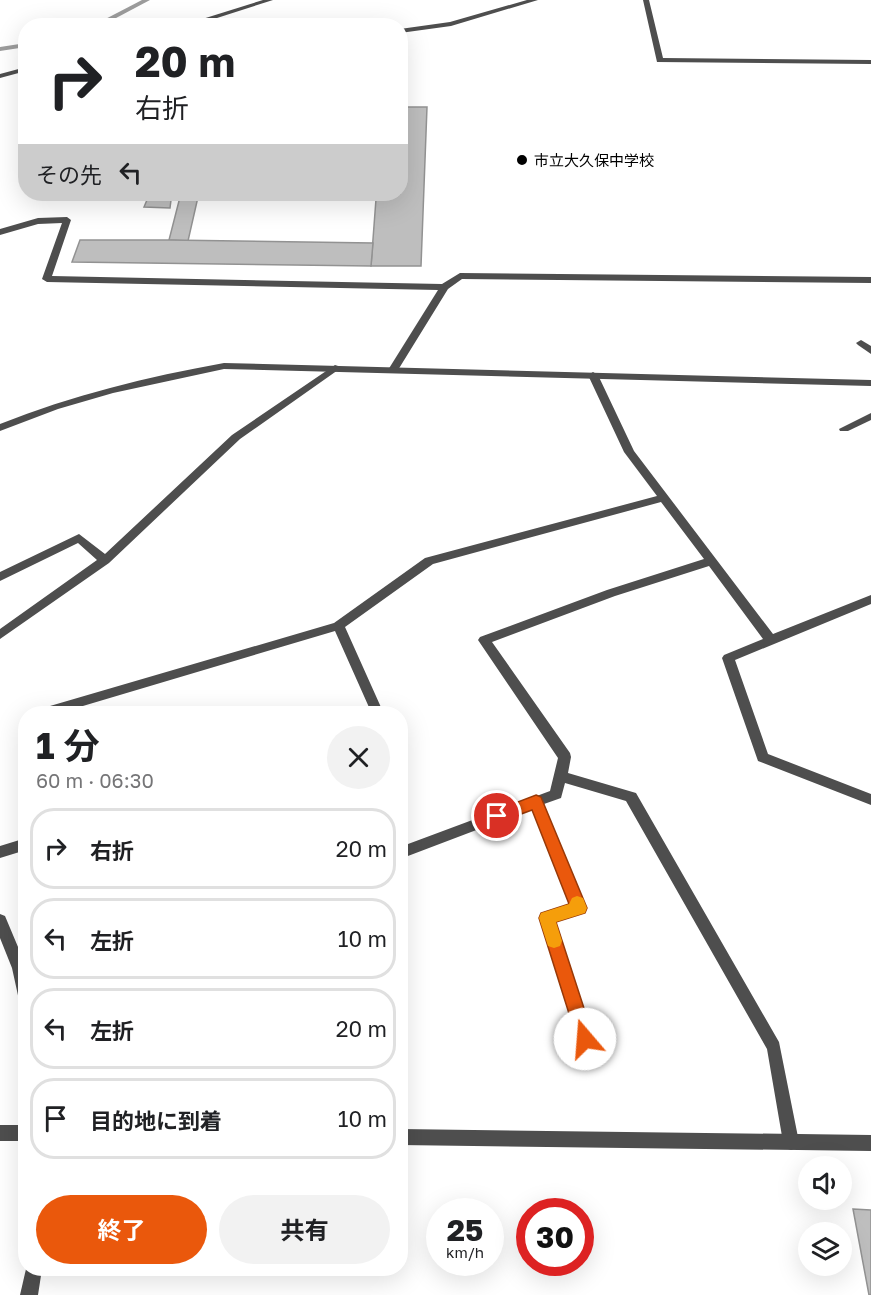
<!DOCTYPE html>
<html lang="ja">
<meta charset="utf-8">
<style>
:root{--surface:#fff;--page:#f2f2f2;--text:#202124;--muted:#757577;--line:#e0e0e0;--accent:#ea580c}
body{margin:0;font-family:"Golos Text","Noto Sans JP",sans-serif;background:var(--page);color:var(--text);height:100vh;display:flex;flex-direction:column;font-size:22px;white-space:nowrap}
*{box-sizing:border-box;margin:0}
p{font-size:20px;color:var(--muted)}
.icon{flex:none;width:33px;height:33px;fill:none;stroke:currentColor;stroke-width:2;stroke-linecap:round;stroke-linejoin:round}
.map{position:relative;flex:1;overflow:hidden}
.sheet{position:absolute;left:18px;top:706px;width:390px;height:570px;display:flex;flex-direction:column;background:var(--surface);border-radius:24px;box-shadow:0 6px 24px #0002}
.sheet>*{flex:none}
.hud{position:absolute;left:18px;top:18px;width:390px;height:183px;border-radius:24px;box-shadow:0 6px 24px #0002;background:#fff;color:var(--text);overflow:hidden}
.fabs{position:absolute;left:798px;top:1156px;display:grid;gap:12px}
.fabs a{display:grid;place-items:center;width:54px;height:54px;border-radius:50%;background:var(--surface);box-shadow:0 6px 24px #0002;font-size:30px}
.speed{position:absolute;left:426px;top:1198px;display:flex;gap:12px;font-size:30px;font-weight:700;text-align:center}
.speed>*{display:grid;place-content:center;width:78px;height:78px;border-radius:50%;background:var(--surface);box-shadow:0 6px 24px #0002;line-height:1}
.speed small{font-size:15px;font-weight:400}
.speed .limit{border:9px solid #d22;background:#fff;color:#111}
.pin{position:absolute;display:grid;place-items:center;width:51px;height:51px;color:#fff;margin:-26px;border:3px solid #fff;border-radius:50%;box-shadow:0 2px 6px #0007}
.me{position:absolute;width:66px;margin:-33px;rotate:342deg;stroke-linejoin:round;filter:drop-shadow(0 0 4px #0008)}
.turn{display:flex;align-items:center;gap:21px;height:126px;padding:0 18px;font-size:27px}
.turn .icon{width:78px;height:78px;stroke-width:2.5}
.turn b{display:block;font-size:42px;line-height:51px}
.then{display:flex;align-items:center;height:57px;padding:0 18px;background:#0003;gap:12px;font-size:22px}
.round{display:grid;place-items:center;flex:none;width:63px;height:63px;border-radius:32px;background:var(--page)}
.summary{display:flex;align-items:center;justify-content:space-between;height:102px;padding:0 18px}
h1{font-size:36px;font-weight:700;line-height:45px}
.button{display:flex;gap:12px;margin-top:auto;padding:12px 18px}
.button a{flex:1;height:69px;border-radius:36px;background:var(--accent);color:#fff;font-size:24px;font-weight:700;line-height:69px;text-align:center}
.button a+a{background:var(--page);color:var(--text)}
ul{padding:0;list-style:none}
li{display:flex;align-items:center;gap:18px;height:81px;margin:0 12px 9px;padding:0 6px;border:3px solid var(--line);border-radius:24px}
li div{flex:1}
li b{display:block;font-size:22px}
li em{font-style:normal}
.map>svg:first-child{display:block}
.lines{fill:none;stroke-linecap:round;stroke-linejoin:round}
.stream{fill:#9c9c9c;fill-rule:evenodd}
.building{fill:#bebebe;stroke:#929292;stroke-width:1.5}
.minor{fill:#4e4e4e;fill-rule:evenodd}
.tertiary{fill:#4e4e4e;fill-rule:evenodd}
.route{fill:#ea580c;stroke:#983908;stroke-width:1.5}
.slow{fill:#f59e0b}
.poi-dot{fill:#000;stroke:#fff;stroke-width:2}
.labels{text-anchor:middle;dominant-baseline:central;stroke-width:4.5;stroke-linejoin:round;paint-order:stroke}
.far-poi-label{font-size:15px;fill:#000;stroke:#fff;text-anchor:start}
</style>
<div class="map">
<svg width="871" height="1295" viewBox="0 0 871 1295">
<rect width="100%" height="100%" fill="#fff"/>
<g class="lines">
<g class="stream">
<path d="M142,0H150L101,26H92Z"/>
<path d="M26,43V47L0,51V47Z"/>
</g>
</g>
<g class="building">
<path d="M400,107H427L421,266H371L376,199L124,197L125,194H400Z"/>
<path d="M180,197H198L188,241L169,240Z"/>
<path d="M147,200H171L170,208L144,207Z"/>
<path d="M80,240H169L373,243L371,266L72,262Z"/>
<path d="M853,1209L871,1210V1295H869Z"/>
</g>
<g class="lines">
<g class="minor">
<path d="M263,0H273L192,26H180Z"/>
<path d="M527,0H538L451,26L400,33V29L450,22Z"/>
<path d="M643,0H649L663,58L871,60V64L657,62Z"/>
<path d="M26,67V71L0,78V74Z"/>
<path d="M67,217L71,220L52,276L442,284L460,273L871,277V283L462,279L448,289L398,370L393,373L388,370L438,290L47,282L42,279L62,223L38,224L0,235V229L38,218Z"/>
<path d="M861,340L871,346V354L858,345L856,343Z"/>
<path d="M335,365L338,366V370L240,439L109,563L0,639V629L97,560L78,543L0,581V572L79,534L105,554L232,435Z"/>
<path d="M593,372L598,375L634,451L773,634L871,595V604L735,660L768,754L871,794V805L758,761L722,658L724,655L763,639L709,566L615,596L492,642L570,753L571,757L568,773L636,793L779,1042L799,1142L797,1148L791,1150L785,1148L783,1142L767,1049L626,801L565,783L561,798L544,804L586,908L584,912L555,922L593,1039L590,1044L585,1046L580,1044L577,1039L540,918L542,914L571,904L532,809L400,859V847L550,791L558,758L478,640L480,637L607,590L704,559L661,502L433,564L345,627L384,714H372L335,631L56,714H44L46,708L50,706L334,623L425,558L657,496L624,452L588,375Z"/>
<path d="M871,413V420L848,431H840L839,429Z"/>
<path d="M26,838V850L0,858V846Z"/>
<path d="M0,914L5,916L26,966V1007L21,1005L19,1000L12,968L0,938Z"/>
</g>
<g class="tertiary">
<path d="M224,363L871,380V386L224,369L113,393L58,409L0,431V424C72,395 147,377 224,363Z"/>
<rect x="0" y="1125" width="26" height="16"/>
<path d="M400,1129L871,1135V1151L400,1145Z"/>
<path d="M26,1269H42L38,1295H20Z"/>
</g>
</g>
<path class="route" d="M536,795L541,797L543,802L587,908L585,913L556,922L594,1039L592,1045L585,1047L579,1045L577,1039L539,918L541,913L569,904L532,810L497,823L492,821L490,816L492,812Z"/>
<path class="slow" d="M577,896L583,898L587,908L585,913L556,922L562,941L560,946L554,948L548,946L539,918L541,913L569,904L572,898Z"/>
<circle class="poi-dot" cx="522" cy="160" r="6"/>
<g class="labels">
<g class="far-poi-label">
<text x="534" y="160">市立大久保中学校</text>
</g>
</g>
</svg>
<div class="fabs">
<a><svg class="icon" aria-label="sound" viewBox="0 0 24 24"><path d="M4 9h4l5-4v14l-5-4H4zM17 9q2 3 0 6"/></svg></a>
<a><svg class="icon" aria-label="layers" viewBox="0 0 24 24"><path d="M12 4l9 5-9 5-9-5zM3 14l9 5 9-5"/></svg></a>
</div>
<div class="speed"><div>25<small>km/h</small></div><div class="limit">30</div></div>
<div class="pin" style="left:497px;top:816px;background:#d93025"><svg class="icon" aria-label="arrive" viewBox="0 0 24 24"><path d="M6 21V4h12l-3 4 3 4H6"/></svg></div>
<svg class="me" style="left:585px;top:1039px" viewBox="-20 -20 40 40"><circle r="19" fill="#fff"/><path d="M0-13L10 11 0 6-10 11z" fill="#ea580c"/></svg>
<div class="hud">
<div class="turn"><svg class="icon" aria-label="right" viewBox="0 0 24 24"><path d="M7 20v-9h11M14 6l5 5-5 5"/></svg><div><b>20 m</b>右折</div></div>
<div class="then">その先<svg class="icon" aria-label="left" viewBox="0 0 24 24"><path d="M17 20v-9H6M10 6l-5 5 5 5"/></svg></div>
</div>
<section class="sheet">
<div class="summary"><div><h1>1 分</h1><p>60 m · 06:30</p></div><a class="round"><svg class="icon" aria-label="close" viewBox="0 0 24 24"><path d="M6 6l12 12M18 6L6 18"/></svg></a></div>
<ul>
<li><svg class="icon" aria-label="right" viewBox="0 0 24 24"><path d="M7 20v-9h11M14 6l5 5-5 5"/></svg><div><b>右折</b></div><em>20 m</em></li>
<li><svg class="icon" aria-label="left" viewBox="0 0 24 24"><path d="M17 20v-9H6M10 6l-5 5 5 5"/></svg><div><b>左折</b></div><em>10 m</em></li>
<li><svg class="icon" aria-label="left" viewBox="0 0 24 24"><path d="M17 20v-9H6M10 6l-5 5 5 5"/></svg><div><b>左折</b></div><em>20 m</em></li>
<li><svg class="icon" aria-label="arrive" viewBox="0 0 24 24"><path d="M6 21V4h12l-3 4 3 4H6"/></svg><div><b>目的地に到着</b></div><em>10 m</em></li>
</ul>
<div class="button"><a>終了</a><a>共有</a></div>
</section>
</div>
